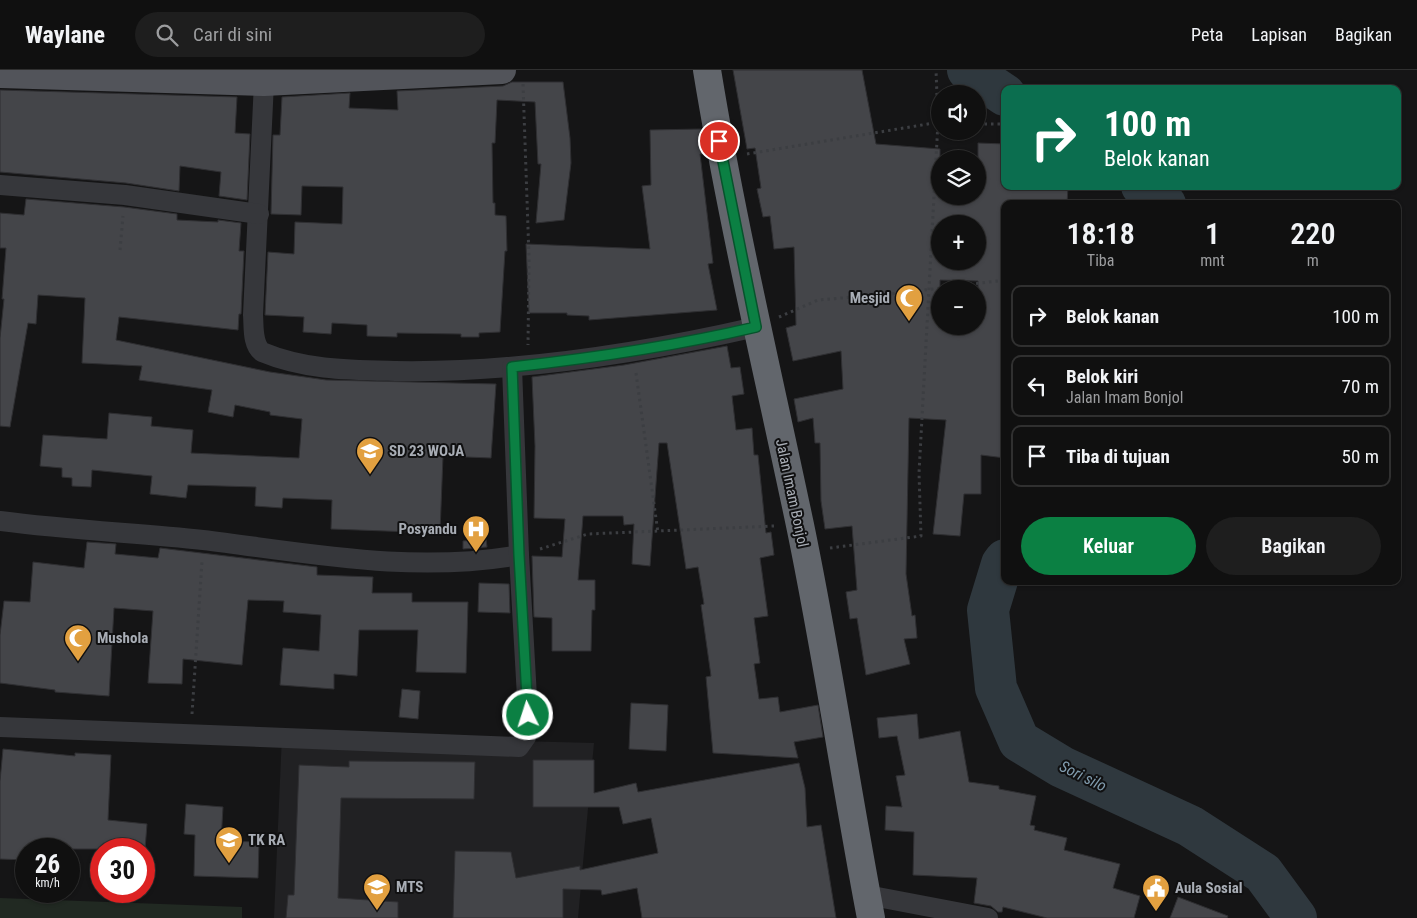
<!DOCTYPE html>
<html lang="id">
<meta charset="utf-8">
<style>
:root{--surface:#101010;--page:#1e1e1e;--text:#f1f3f6;--muted:#9c9d9f;--line:#303030;--accent:#0b8043}
body{margin:0;font-family:"Roboto Condensed",sans-serif;background:var(--page);color:var(--text);height:100vh;display:flex;flex-direction:column;font-size:19px;white-space:nowrap}
*{box-sizing:border-box;margin:0}
p{font-size:16px;color:var(--muted)}
.icon{flex:none;width:28px;height:28px;fill:none;stroke:currentColor;stroke-width:2;stroke-linecap:round;stroke-linejoin:round}
.map{position:relative;flex:1;overflow:hidden}
.side{position:absolute;left:1001px;top:130px;width:400px;height:385px;display:flex;flex-direction:column;background:var(--surface);border-radius:10px;box-shadow:0 1px 4px #0004,0 0 0 1px var(--line)}
.side>*{flex:none}
.hud{position:absolute;left:1001px;top:15px;width:400px;height:105px;border-radius:10px;box-shadow:0 1px 4px #0004,0 0 0 1px var(--line);background:#0b6e4f;color:#fff;overflow:hidden}
.fabs{position:absolute;left:931px;top:15px;display:grid;gap:10px}
.fabs a{display:grid;place-items:center;width:55px;height:55px;border-radius:50%;background:var(--surface);box-shadow:0 1px 4px #0004,0 0 0 1px var(--line);font-size:25px}
.speed{position:absolute;left:15px;top:768px;display:flex;gap:10px;font-size:25px;font-weight:700;text-align:center}
.speed>*{display:grid;place-content:center;width:65px;height:65px;border-radius:50%;background:var(--surface);box-shadow:0 1px 4px #0004,0 0 0 1px var(--line);line-height:1}
.speed small{font-size:12px;font-weight:400}
.speed .limit{border:8px solid #d22;background:#fff;color:#111}
.pin{position:absolute;display:grid;place-items:center;width:42px;height:42px;color:#fff;margin:-21px;border:2px solid #fff;border-radius:50%;box-shadow:0 1px 5px #0007}
.me{position:absolute;width:55px;margin:-28px;rotate:356deg;stroke-linejoin:round;filter:drop-shadow(0 0 4px #0008)}
.turn{display:flex;align-items:center;gap:18px;height:105px;padding:0 20px;font-size:22px}
.turn .icon{width:65px;height:65px;stroke-width:2.5}
.turn b{display:block;font-size:35px;line-height:42px}
.eta{display:flex;justify-content:space-evenly;align-items:center;height:85px;text-align:center}
.eta b{font-size:30px;font-weight:600;line-height:35px}
.primary-button{display:flex;gap:10px;margin-top:auto;padding:10px 20px}
.primary-button a{flex:1;height:58px;border-radius:30px;background:var(--accent);color:#fff;font-size:20px;font-weight:600;line-height:58px;text-align:center}
.primary-button a+a{background:var(--page);color:var(--text)}
ul{padding:0;list-style:none}
li{display:flex;align-items:center;gap:15px;height:62px;margin:0 10px 8px;padding:0 10px;border:2px solid var(--line);border-radius:10px}
li div{flex:1}
li b{display:block;font-size:19px}
li em{font-style:normal}
header{display:flex;align-items:center;gap:30px;box-sizing:border-box;height:70px;padding:0 25px;background:var(--surface);border-bottom:1px solid var(--line)}
header strong{font-size:24px}
nav{display:flex;gap:28px;margin-inline-start:auto;font-size:18px}
.search{width:350px;height:45px;background:var(--page);display:flex;align-items:center;gap:12px;box-sizing:border-box;padding:0 18px;border-radius:28px;color:var(--muted);font-size:19px}
.map>svg:first-child{display:block}
.built{fill:#212123}
.green{fill:#212922}
.lines{fill:none;stroke-linecap:round;stroke-linejoin:round}
.river{stroke:#2f383e;stroke-width:42}
.building{fill:#444549;stroke:#2f2f32;fill-rule:evenodd}
.path{stroke:#3c3e42;stroke-width:3;stroke-dasharray:2.5 4;stroke-linecap:butt}
.street{stroke:#36373b;stroke-width:20}
.primary{stroke:#52545a;stroke-width:28}
.highway{stroke:#62666c;stroke-width:28}
.route-casing{stroke:#07532c;stroke-width:12}
.route{stroke:#0b8043;stroke-width:9}
.labels{text-anchor:middle;dominant-baseline:central;stroke-width:4;stroke-linejoin:round;paint-order:stroke}
.poi-label{font-size:15px;font-weight:bold;fill:#a8adb5;stroke:#101011;text-anchor:start}
.street-label{font-size:15px;fill:#a8adb5;stroke:#101011}
.water-label{font-size:16px;font-style:italic;fill:#819cae;stroke:#101011}
</style>
<header>
<strong>Waylane</strong>
<div class="search"><svg class="icon" aria-label="search" viewBox="0 0 24 24"><circle cx="10" cy="10" r="6"/><path d="M15 15l6 6"/></svg>Cari di sini</div>
<nav><a>Peta</a><a>Lapisan</a><a>Bagikan</a></nav>
</header>
<div class="map">
<svg width="1417" height="848" viewBox="0 0 1417 848">
<rect width="100%" height="100%" fill="#151516"/>
<path class="built" d="M282,665L594,673L578,848H274Z"/>
<path class="green" d="M0,828L242,837V848H0Z"/>
<g class="lines">
<g class="river">
<path d="M968,0L1005,25"/>
<path d="M1142,116L1165,134"/>
<path d="M1005,490L1002,494L988,540L996,618L1019,671L1062,697L1190,756L1263,803L1296,848"/>
</g>
</g>
<g class="building">
<path d="M733,0H862L876,74L940,79V126H978V73L1005,74V116H1068L1067,134H1005V388L981,385V424H964L960,466L933,464L946,350L909,348L906,504L912,546L915,545L917,568L904,569L910,594L866,605L857,548L850,549L846,522L857,520L852,456L825,459L821,431L820,373H815L813,348L798,352L794,329L843,319L841,281L793,291L786,258L796,255L794,177L774,179L770,146L763,147L757,119L761,118L755,78L747,79ZM940,154H978V191H940ZM940,210L978,211V256H940Z"/>
<path d="M512,12H563L570,68L571,93L564,150L536,153L541,94H538L535,32L497,30L495,73H492L493,133H495V145L506,146L507,181H505L500,262L479,263V267H461V264L397,263V267L367,266V255L332,253L331,264L303,262L304,247L265,245L268,182L294,184L295,152L342,154L343,117L302,116L301,145L271,144L273,65H280L282,27L350,23L349,38L398,40L397,21L503,16Z"/>
<path d="M0,20L237,27L235,63L250,64L247,130L219,126L221,102L180,96L179,121L126,113L0,102Z"/>
<path d="M701,59L706,84H700L713,193L708,194L717,240L589,250V246L567,245V243H529L526,174L650,179L642,116L651,115L650,60Z"/>
<path d="M26,129L124,137L177,144V150L218,152V150L241,153L239,181H244L241,244H239L238,260L119,247L116,270L270,302L326,310L496,314L491,388L443,386L440,463L331,459L332,430L283,428L282,438L255,436L256,417L188,415L186,428L150,424L152,406L92,400L91,417L72,416V408L62,407V398L40,396L43,365L107,369L109,343L152,347L151,356L193,360L191,383L299,388L302,349L270,345V342L235,335L233,347L208,342L212,320L139,310L142,296L82,293L85,228L38,225L36,254L28,253L10,357L0,356V268L4,229H2L6,178H0V143L24,145Z"/>
<path d="M727,276L731,298L740,297L744,324L732,326L736,360L752,358L754,385H758L766,463L771,462L774,485L760,488L768,546L754,548L760,593L754,594L759,629L778,627L780,642L818,635L823,667L794,672L798,688L713,683L706,607L711,606L701,535L704,534L698,497L686,499L667,373H659L650,496L632,494L634,454L624,455L623,446H583L578,510H595V540H592L591,581H552V548L534,547L532,486L562,487L565,449L534,448L535,376L532,307L624,295Z"/>
<path d="M486,469L487,477L463,479V471Z"/>
<path d="M87,472L116,474L115,484L158,488L160,478L317,497V505L373,507L372,523H412V532H468L466,603L416,602L418,560H359L357,606L334,604V619L280,615L283,578L319,581L321,545L283,542L284,531L248,530L242,595L183,589L182,614L148,613L153,541L114,538L109,626L55,622V620L0,613V565L4,531L30,532L33,492L84,498Z"/>
<path d="M479,513L509,514L510,543L478,542Z"/>
<path d="M402,619L420,621L418,649L399,647Z"/>
<path d="M631,633L668,635L666,681L629,679Z"/>
<path d="M917,644L919,669L960,661L969,712L999,716V719L1036,726L1030,755L1035,756L1034,760L1067,768L1064,780L1120,794L1113,818L1140,826L1134,848H1047L1003,837L1002,842H998L991,836L974,833L977,808L913,805L914,762L885,760L886,736L902,737L896,706L905,705L897,666L879,668L877,648Z"/>
<path d="M3,679L75,686V683L111,685L108,750L147,754L145,779H26V790L0,789V711Z"/>
<path d="M533,690H594V723L636,713L638,722L799,693L805,718L807,757L821,755L836,848H642L637,818L602,825L601,820L563,819V848H453L455,781L511,782L516,808L580,796V800L658,783L651,748L623,754L619,737H533Z"/>
<path d="M349,691L475,692L474,729L341,728L338,828L398,832V848H286L288,825H294L299,695L349,697Z"/>
<path d="M186,734L223,737L221,771L259,772L258,808L194,806L195,765L184,764Z"/>
<path d="M1178,827L1228,846L1227,848H1170Z"/>
</g>
<g class="lines">
<g class="path">
<path d="M523,14L529,187L528,275"/>
<path d="M978,54H1005"/>
<path d="M747,84L940,52"/>
<path d="M120,180L123,146"/>
<path d="M779,247L818,230L901,223L1005,210"/>
<path d="M636,303L658,463"/>
<path d="M830,478L921,466L919,403L938,52L936,0"/>
<path d="M540,479L588,464L774,456"/>
<path d="M192,644L202,491"/>
</g>
<g class="street">
<path d="M264,12L253,245C254,257 252,274 262,282C305,300 349,300 395,301C517,303 638,284 756,257"/>
<path d="M0,115L125,125L259,144"/>
<path d="M0,451C68,460 136,463 203,470C309,483 413,504 519,485"/>
<path d="M0,657L519,677L526,667L528,645L519,485L512,297"/>
<path d="M867,825L988,848"/>
</g>
<path class="primary" d="M0,4L264,12L502,0"/>
<path class="highway" d="M707,0C732,153 768,303 800,455C827,585 846,717 871,848"/>
</g>
<g class="lines">
<g class="route-casing">
<path id="route" d="M528,645L519,485L512,297C594,288 675,276 756,257L719,71"/>
</g>
<use href="#route" class="route"/>
</g>
<defs>
<g id="mosque-pin" transform="scale(1.4375)"><path d="M0 17L-7.5 6A9.5 9.5 0 1 1 7.5 6Z" fill="#e2a040" stroke="#101011"/><path d="M3.5-4.9A6 6 0 1 0 3.5 4.9A5 5 0 1 1 3.5-4.9Z" fill="#fff"/></g>
<g id="school-pin" transform="scale(1.4375)"><path d="M0 17L-7.5 6A9.5 9.5 0 1 1 7.5 6Z" fill="#e2a040" stroke="#101011"/><path d="M0-5L7-2L0 1L-7-2ZM-4 1L0 2.5L4 1V4Q0 6-4 4Z" fill="#fff"/></g>
<g id="hospital-pin" transform="scale(1.4375)"><path d="M0 17L-7.5 6A9.5 9.5 0 1 1 7.5 6Z" fill="#e2a040" stroke="#101011"/><path d="M-5-5h3v3.5h4V-5h3V5h-3V1.5h-4V5h-3Z" fill="#fff"/></g>
<g id="civic-pin" transform="scale(1.4375)"><path d="M0 17L-7.5 6A9.5 9.5 0 1 1 7.5 6Z" fill="#e2a040" stroke="#101011"/><path d="M-.6-6.5H3V-4.5H.6V-3L4-1V1h2V6H-6V1h2V-1L-.6-3ZM-1.2 2.5V6h2.4V2.5Z" fill="#fff"/></g>
</defs>
<g fill-rule="evenodd">
<use href="#mosque-pin" x="909" y="228"/>
<use href="#school-pin" x="370" y="381"/>
<use href="#hospital-pin" x="476" y="459"/>
<use href="#mosque-pin" x="78" y="568"/>
<use href="#school-pin" x="229" y="770"/>
<use href="#school-pin" x="377" y="817"/>
<use href="#civic-pin" x="1156" y="818"/>
</g>
<g class="labels">
<g class="poi-label">
<text x="890" y="228" text-anchor="end">Mesjid</text>
<text x="389" y="381">SD 23 WOJA</text>
<text x="457" y="459" text-anchor="end">Posyandu</text>
<text x="97" y="568">Mushola</text>
<text x="248" y="770">TK RA</text>
<text x="396" y="817">MTS</text>
<text x="1175" y="818">Aula Sosial</text>
</g>
<g class="street-label">
<text transform="translate(792 423) rotate(78)">Jalan Imam Bonjol</text>
</g>
<g class="water-label">
<text transform="translate(1083 706) rotate(26)">Sori silo</text>
</g>
</g>
</svg>
<div class="fabs">
<a><svg class="icon" aria-label="sound" viewBox="0 0 24 24"><path d="M4 9h4l5-4v14l-5-4H4zM17 9q2 3 0 6"/></svg></a>
<a><svg class="icon" aria-label="layers" viewBox="0 0 24 24"><path d="M12 4l9 5-9 5-9-5zM3 14l9 5 9-5"/></svg></a>
<a>+</a>
<a>−</a>
</div>
<div class="speed"><div>26<small>km/h</small></div><div class="limit">30</div></div>
<div class="pin" style="left:719px;top:71px;background:#d93025"><svg class="icon" aria-label="arrive" viewBox="0 0 24 24"><path d="M6 21V4h12l-3 4 3 4H6"/></svg></div>
<svg class="me" style="left:528px;top:645px" viewBox="-20 -20 40 40"><circle r="17" fill="#0b8043" stroke="#fff" stroke-width="3"/><path d="M0-11L8 9 0 5-8 9z" fill="#fff"/></svg>
<div class="hud">
<div class="turn"><svg class="icon" aria-label="right" viewBox="0 0 24 24"><path d="M7 20v-9h11M14 6l5 5-5 5"/></svg><div><b>100 m</b>Belok kanan</div></div>
</div>
<section class="side">
<div class="eta">
<div><b>18:18</b><p>Tiba</p></div>
<div><b>1</b><p>mnt</p></div>
<div><b>220</b><p>m</p></div>
</div>
<ul>
<li><svg class="icon" aria-label="right" viewBox="0 0 24 24"><path d="M7 20v-9h11M14 6l5 5-5 5"/></svg><div><b>Belok kanan</b></div><em>100 m</em></li>
<li><svg class="icon" aria-label="left" viewBox="0 0 24 24"><path d="M17 20v-9H6M10 6l-5 5 5 5"/></svg><div><b>Belok kiri</b><p>Jalan Imam Bonjol</p></div><em>70 m</em></li>
<li><svg class="icon" aria-label="arrive" viewBox="0 0 24 24"><path d="M6 21V4h12l-3 4 3 4H6"/></svg><div><b>Tiba di tujuan</b></div><em>50 m</em></li>
</ul>
<div class="primary-button"><a>Keluar</a><a>Bagikan</a></div>
</section>
</div>
